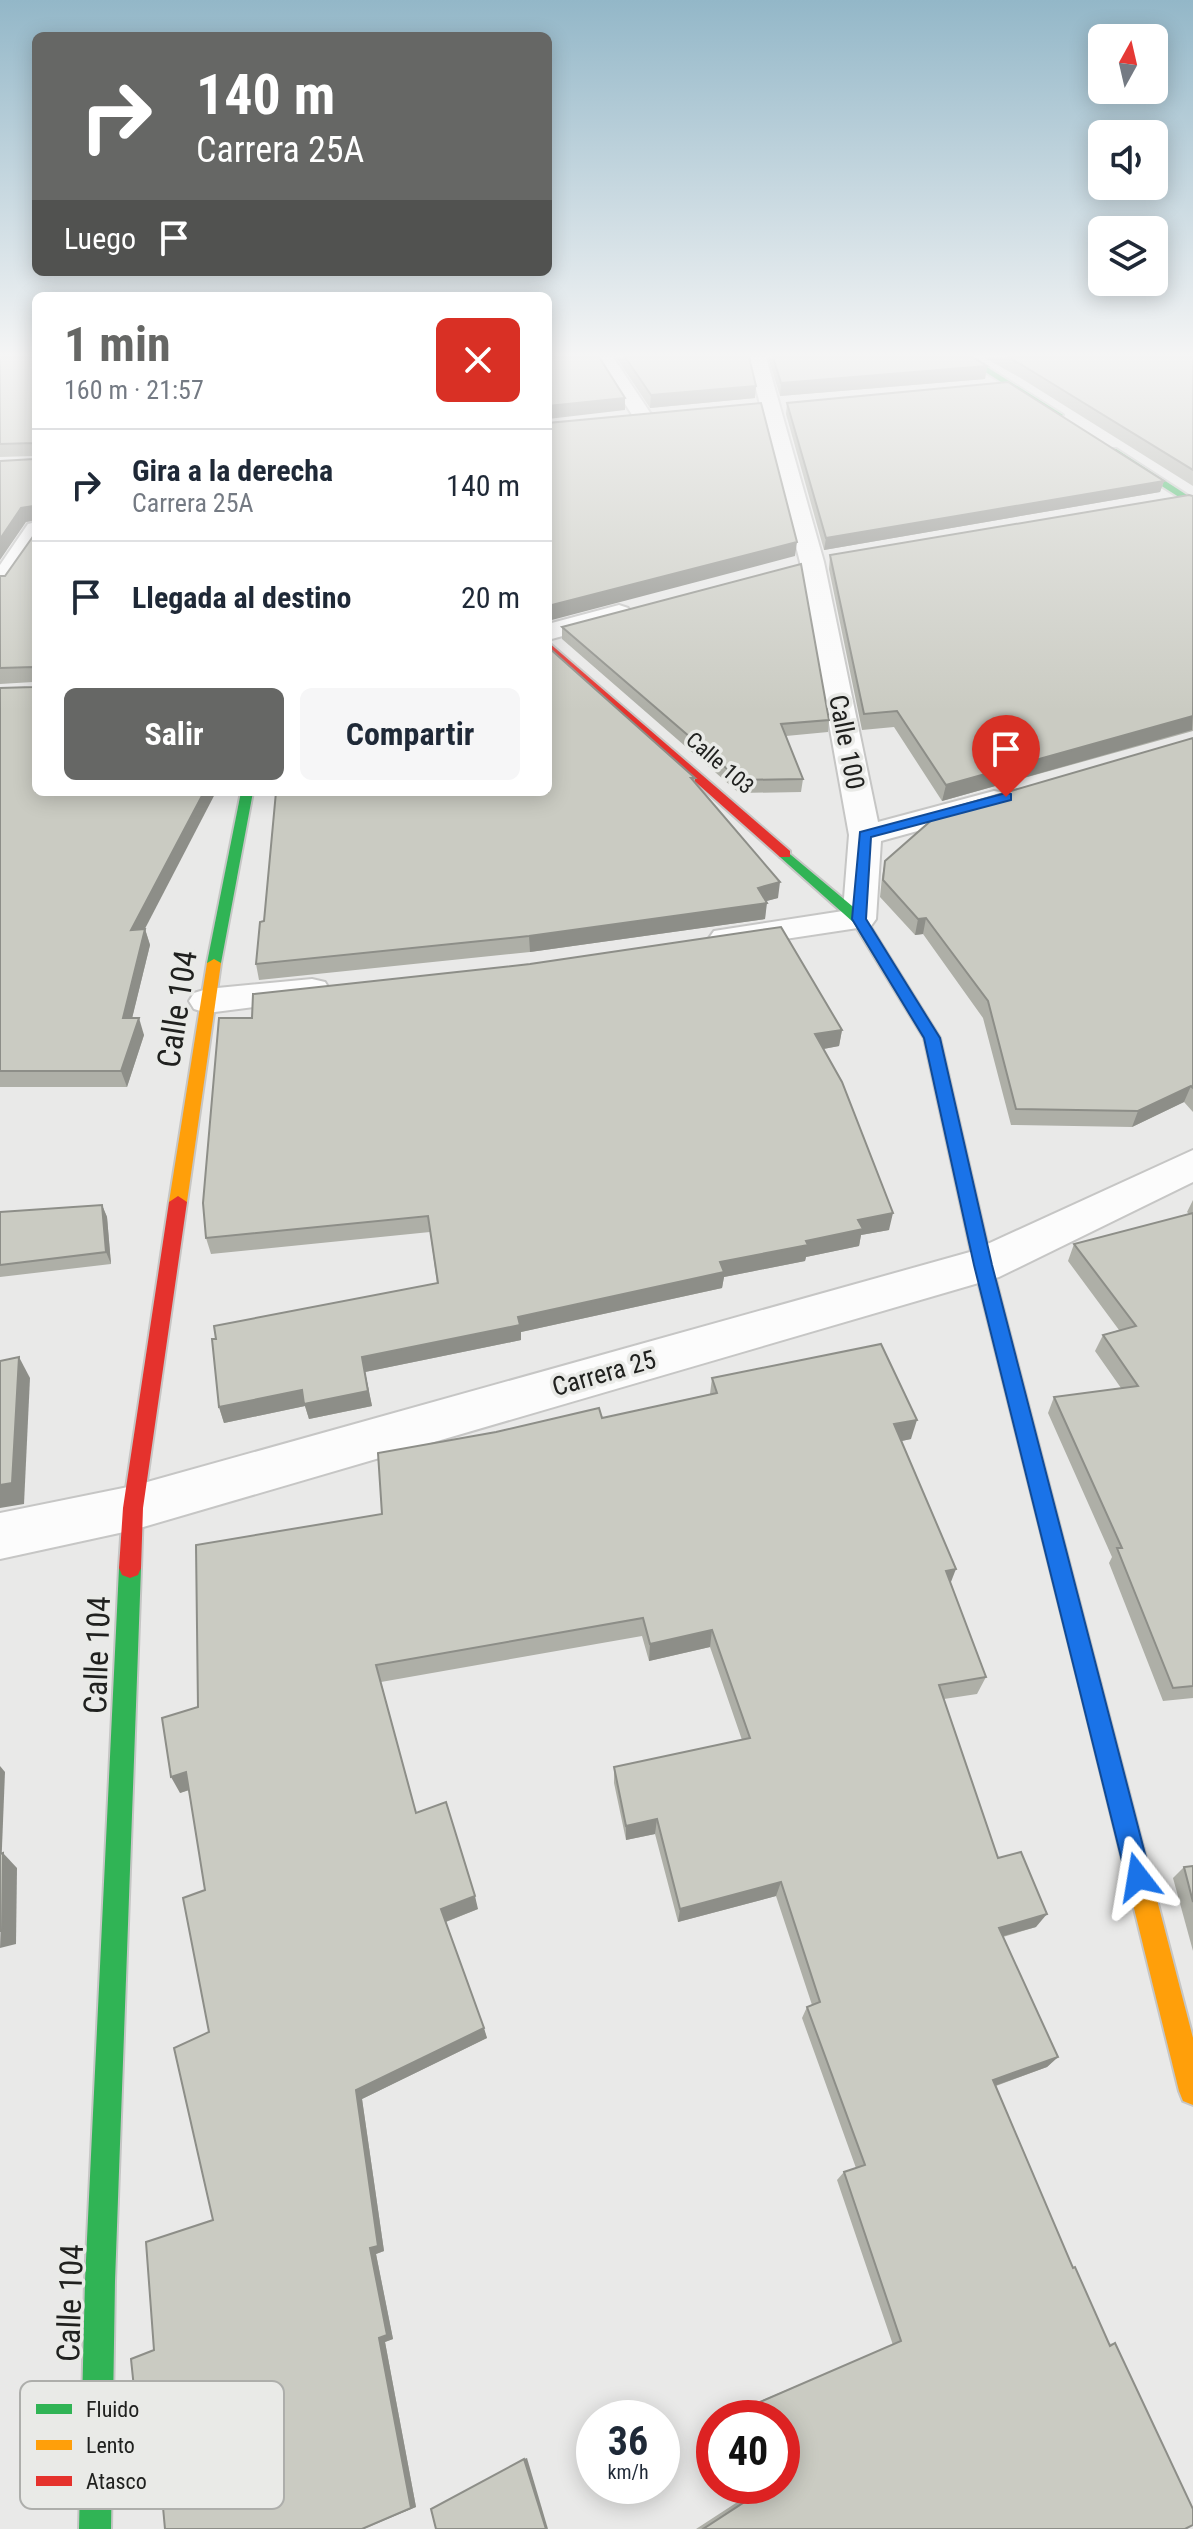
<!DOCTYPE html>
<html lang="es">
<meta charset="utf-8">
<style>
:root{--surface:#fff;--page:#f6f6f7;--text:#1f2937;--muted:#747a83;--line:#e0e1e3;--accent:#666765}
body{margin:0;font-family:"Roboto Condensed",sans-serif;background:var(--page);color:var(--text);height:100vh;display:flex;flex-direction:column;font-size:30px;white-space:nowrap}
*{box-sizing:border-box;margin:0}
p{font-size:26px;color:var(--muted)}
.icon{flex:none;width:44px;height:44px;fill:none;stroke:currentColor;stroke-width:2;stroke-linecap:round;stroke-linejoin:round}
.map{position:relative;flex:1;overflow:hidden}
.details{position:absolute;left:32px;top:292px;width:520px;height:504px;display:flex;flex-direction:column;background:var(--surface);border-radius:12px;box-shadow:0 4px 20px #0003}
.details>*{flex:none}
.banner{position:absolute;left:32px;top:32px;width:520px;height:244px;border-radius:12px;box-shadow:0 4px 20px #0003;background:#666765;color:#fff;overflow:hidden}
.needle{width:52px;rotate:8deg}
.fabs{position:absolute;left:1088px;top:24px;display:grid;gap:16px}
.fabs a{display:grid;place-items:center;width:80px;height:80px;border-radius:12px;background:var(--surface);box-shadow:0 4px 20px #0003;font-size:40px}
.speed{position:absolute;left:576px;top:2400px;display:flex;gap:16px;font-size:40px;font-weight:700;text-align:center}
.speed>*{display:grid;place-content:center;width:104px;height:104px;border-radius:50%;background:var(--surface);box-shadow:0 4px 20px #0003;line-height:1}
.speed small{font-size:20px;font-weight:400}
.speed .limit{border:12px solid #d22;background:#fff;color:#111}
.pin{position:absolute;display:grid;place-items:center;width:68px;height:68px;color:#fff;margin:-82px -34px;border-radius:50% 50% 50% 0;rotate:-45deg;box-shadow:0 0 8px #0007}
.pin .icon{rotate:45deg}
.me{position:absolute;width:88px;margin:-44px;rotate:346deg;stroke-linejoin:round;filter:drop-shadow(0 0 6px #0008)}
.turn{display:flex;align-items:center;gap:28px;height:168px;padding:0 32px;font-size:36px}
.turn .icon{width:104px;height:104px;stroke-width:2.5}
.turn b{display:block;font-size:56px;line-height:68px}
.then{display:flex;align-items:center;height:76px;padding:0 32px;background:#0003;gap:16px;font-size:30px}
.round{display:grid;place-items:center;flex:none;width:84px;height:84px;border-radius:12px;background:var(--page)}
.headline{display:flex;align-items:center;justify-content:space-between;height:136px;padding:0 32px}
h1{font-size:48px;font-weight:700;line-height:60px;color:var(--accent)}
.button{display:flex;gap:16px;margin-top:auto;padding:16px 32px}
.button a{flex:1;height:92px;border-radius:12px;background:var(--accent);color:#fff;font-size:32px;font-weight:700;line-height:92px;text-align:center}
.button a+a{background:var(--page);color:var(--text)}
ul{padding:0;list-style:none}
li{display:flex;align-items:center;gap:24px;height:112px;padding:0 32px;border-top:2px solid var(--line)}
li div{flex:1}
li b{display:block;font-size:30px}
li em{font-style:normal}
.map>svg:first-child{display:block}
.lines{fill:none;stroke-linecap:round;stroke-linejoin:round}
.street-casing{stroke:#c6c6c5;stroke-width:4}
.fast-casing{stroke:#c6c6c5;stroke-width:4}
.slow-casing{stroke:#c6c6c5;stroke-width:4}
.jam-casing{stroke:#c6c6c5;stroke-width:4}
.street{fill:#fcfcfc;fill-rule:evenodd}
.fast{fill:#30b455;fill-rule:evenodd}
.slow{fill:#ff9f0a;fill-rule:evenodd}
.jam{fill:#e5322d;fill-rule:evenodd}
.wall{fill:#aeafa7}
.shaded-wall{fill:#8d8e88}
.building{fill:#cacbc2;stroke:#8d8e88;stroke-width:2}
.route{fill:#1a73e8;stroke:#114b97;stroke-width:2}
.labels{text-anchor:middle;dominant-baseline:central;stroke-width:7;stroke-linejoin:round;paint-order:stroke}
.far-street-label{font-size:22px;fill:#20211f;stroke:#e9eae7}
.street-label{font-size:26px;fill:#20211f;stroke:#e9eae7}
.near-street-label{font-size:32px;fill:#20211f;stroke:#e9eae7}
.key{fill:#e9eae7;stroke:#adaeab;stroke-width:2}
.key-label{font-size:22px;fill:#20211f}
</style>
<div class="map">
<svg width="1193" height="2529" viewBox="0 0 1193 2529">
<rect width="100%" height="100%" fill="#e9e9e8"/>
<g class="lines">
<g class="street-casing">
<g id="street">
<path d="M595,357H613L653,417L650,421H636Z"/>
<path d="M748,357H766L824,562L878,822L994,791L1005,793L1010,800L1005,807L881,841L876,919L871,926L726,948L714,945L709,938L714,931L843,911L849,835L800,562Z"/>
<path d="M36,522V547L9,588L0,590V565L28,524Z"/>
<path d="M619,605L628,608L632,613L628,618L548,640V624Z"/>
<path d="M312,979L325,982L330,990L325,998L207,1013L194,1009L189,1001L194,993L207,989Z"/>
<path d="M1193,1150V1182L999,1277L133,1530L0,1559V1513L133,1486L970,1252Z"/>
</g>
</g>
<g class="fast-casing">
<g id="fast">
<path d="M962,357H971L1063,415L1056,417Z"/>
<path d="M1110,449H1116L1193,499V506L1110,453Z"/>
<path d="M241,792H253L221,963L214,967L207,963Z"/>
<path d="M785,850L864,916L940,1038L992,1265L1101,1685L1098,1693L1090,1696L1082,1693L1079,1685L974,1265L924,1038L853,922L780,857L778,854Z"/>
<path d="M130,1558L138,1561L141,1568L115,2281L111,2529H79L85,2281L119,1568L122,1561Z"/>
</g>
</g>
<g class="slow-casing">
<g id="slow">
<path d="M214,959L221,963L187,1202L178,1208L169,1202L207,963Z"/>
<path d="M1090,1674L1098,1677L1101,1685L1193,2038V2105L1183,2101L1179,2091L1079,1685L1082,1677Z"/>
</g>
</g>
<g class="jam-casing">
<g id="jam">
<path d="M548,642L790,851V857H780L548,651Z"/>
<path d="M178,1196L187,1202L143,1508L141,1568L138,1575L130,1578L122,1575L119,1568L123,1508L169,1202Z"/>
</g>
</g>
<use href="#street" class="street"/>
<use href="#fast" class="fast"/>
<use href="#slow" class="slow"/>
<use href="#jam" class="jam"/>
</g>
<g class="wall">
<path d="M0,357H36L145,929L150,945L132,1018L144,1035L127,1087H0V688L33,687V682L0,684V576H5L34,535V520L26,522L34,459V456L0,457Z"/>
<path d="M616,357H749L755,398L650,408Z"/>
<path d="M768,357H972L987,366L985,379L780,396Z"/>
<path d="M983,357H1193V486L1019,377Z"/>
<path d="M787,403L1164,481L1160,492L824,550L786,414Z"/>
<path d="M1193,496V731L942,801L894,727L862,730L829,569L830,555Z"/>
<path d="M562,627L829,720L828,732L786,736L803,779L801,792L739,793L562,639Z"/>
<path d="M1193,738V1112L1184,1102L1132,1127L1011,1125L983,1018L923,934L915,935L880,897L882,877L885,861Z"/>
<path d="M695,778V783L778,898L766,901L765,919L530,952L259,980L256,964L264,921L276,792Z"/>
<path d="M842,1030L839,1046L823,1049L889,1230L861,1235L859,1246L806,1257L805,1261L724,1277L722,1288L521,1332V1340L365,1372L372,1406L309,1419L305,1406L224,1423L219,1407L437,1283L430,1232L211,1254L206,1238Z"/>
<path d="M1193,1200V1698L1163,1701L1109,1563L1112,1557L1048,1413L1054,1397L1121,1388L1095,1351L1103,1335L1119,1330L1068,1261L1074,1244L1189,1214L1187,1212Z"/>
<path d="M102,1205L107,1217L111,1264L0,1277V1212Z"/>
<path d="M712,1378L911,1439L901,1441L950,1583L986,1677L977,1694L944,1699L998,1858L1036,1927L1003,1937L1058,2057L1047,2067L996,2086L1073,2268L1109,2344L1115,2343L1185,2529H696L762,2486H782V2418H744L741,2409L893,2345L837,2180L844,2172L856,2168L802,2018L807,2007L812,2005L776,1896L678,1922L655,1834L626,1840L614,1783V1767L742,1740L710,1647L649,1661L642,1636L381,1682L416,1813L478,1909L446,1922L487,2038L362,2099L384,2251L376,2254L393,2339L385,2342L416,2507L364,2529H165L156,2436L152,2437L154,2350L213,2220L205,1890L189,1790L180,1793L198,1707L382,1514L602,1418L710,1394Z"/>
<path d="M1193,1866V1951L1173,1878L1184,1867Z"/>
</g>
<g class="shaded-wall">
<path d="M987,366L985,379L780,396L781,383Z"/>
<path d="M756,386L755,398L650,408L651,395Z"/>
<path d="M625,398V410L548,419V406Z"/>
<path d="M1164,481L1160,492L824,550L826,538Z"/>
<path d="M34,506L36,520L26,522L0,560V539L21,508Z"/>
<path d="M797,542L795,556L548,621V606Z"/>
<path d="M1193,716L1192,730L942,801L946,785Z"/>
<path d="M204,792H216L136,946L131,930Z"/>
<path d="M780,882L778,898L756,904L758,888Z"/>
<path d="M767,903L765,919L530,952L529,936Z"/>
<path d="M926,918L923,934L915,935L918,919Z"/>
<path d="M145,929L150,945L128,1035L123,1018Z"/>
<path d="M139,1018L144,1035L127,1087L121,1071Z"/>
<path d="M842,1030L839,1046L813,1051L815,1034Z"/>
<path d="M1191,1086L1184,1102L1132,1127L1138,1111Z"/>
<path d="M102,1205L107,1217L111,1264L106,1252Z"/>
<path d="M893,1213L889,1230L861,1235L859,1246L806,1257L805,1261L724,1277L722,1288L521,1332V1340L365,1372L372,1406L309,1419L305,1406L224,1423L219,1407L302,1390L362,1357L720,1262L806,1241L858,1220Z"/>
<path d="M19,1357L30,1378L24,1504L0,1508V1485Z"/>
<path d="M917,1420L911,1439L888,1444L894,1424Z"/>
<path d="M956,1569L949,1587L946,1571Z"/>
<path d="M712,1630L710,1647L649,1661L650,1644Z"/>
<path d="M0,1766L5,1772L1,1872L0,1871Z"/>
<path d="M186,1772L195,1788L180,1793L171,1777Z"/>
<path d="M657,1819L655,1834L626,1840V1826Z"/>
<path d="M3,1853L17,1868L16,1944L0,1948Z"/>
<path d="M781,1882L776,1896L678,1922L680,1909Z"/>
<path d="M475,1896L478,1909L445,1922L441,1909Z"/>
<path d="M1047,1914L1036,1927L989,1940L999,1928Z"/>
<path d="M484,2028L487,2038L362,2099L384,2251L376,2254L393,2339L385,2342L416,2507L362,2529L379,2338L356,2090Z"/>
<path d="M1058,2057L1047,2067L983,2090L993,2080Z"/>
<path d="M156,2430L168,2431L152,2437H139Z"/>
<path d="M527,2458L548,2529H546L524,2459Z"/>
</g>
<g class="building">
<path d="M0,357H36V792H204L131,930L145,929L123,1018H139L121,1071H0V688L33,687V667L0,668V576H5L34,535V506L21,508L0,539V461L34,459V443L0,444Z"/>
<path d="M548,357H599L625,398L548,406Z"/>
<path d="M625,357H749L756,386L651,395Z"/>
<path d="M773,357H972L987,366L781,383Z"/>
<path d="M1007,357H1193V470L1022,365Z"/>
<path d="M1008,382L1164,481L826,538L787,403Z"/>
<path d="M761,403L797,542L548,606V423Z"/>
<path d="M1189,495L1193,496V716L946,785L897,711L864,714L830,555Z"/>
<path d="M801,564L829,720L781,724L803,779L740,780L562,627Z"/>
<path d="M548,647L695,778H691L780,882L758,888L767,903L529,936L256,964L260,922L264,921L276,792H548Z"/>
<path d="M1193,738V1088L1191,1086L1138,1111L1016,1109L988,1001L926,918L918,919L883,880L885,861L942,811Z"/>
<path d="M781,927L842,1030L815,1034L842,1082L893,1213L858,1220L863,1229L806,1241L808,1245L720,1262L724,1272L518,1317L520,1325L362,1357L368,1391L304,1404L302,1390L219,1407L212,1339H216L214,1326L438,1283L428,1216L206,1238L203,1203L219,1018H252L253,994L530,964Z"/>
<path d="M102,1205L106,1252L0,1265V1212Z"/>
<path d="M1193,1213V1686L1173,1688L1117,1548H1122L1054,1397L1138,1386L1103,1335L1136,1326L1074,1244Z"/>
<path d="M881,1344L917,1420L894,1424L956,1569L946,1571L986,1677L939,1685L998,1858L1021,1852L1047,1914L999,1928L1058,2057L993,2080L1073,2268L1075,2267L1110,2346L1115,2343L1193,2509V2525L1185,2529H703L769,2486H782V2418H749L746,2408L901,2341L844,2172L865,2165L807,2007L820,2002L781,1882L680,1909L657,1819L626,1826L614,1767L750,1738L712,1630L650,1644L643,1618L376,1665L416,1813L446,1802L475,1896L441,1909L484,2028L356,2090L378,2246L370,2248L387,2335L379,2338L411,2508L362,2529H165L156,2430L139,2437L131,2359L154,2350L146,2242L213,2220L174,2048L209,2032L183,1898L205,1890L186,1772L171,1777L162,1718L198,1707L196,1545L382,1514L378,1453L496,1432L599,1408L602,1418L717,1393L712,1378Z"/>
<path d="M19,1357L12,1483L0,1485V1361Z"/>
<path d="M3,1853L2,1931H0V1854Z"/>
<path d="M1193,1866V1902L1184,1867Z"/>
<path d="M524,2459L546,2529H436L431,2509Z"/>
</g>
<linearGradient id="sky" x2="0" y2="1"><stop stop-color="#93b7c8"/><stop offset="0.5" stop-color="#f5f5f5"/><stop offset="1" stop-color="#f5f5f5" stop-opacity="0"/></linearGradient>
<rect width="1193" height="711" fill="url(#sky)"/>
<path class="route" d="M1006,793L1011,794V800L871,837L866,919L940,1038L992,1265L1151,1877L1147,1886L1138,1889L1129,1886L1126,1877L974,1265L924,1038L852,919L860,832Z"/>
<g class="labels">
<g class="far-street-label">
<text transform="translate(720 763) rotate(41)">Calle 103</text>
</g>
<g class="street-label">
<text transform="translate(847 742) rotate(79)">Calle 100</text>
<text transform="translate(604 1373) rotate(-16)">Carrera 25</text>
</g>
<g class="near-street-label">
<text transform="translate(177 1009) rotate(-81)">Calle 104</text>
<text transform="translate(97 1655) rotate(-88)">Calle 104</text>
<text transform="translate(70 2303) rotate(-88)">Calle 104</text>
</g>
</g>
<rect x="20" y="2381" width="264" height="128" rx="12" class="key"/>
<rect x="36" y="2404" width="36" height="10" fill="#30b455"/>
<rect x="36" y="2440" width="36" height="10" fill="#ff9f0a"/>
<rect x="36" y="2476" width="36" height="10" fill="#e5322d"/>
<g class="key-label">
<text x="86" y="2417">Fluido</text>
<text x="86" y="2453">Lento</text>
<text x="86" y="2489">Atasco</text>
</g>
</svg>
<div class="fabs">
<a><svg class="needle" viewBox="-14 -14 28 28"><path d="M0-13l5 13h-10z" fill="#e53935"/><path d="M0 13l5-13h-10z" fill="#747a83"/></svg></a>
<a><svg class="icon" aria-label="sound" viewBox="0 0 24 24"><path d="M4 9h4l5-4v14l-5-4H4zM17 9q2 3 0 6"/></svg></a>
<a><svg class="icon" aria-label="layers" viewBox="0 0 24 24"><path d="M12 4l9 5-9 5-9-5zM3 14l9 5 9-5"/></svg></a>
</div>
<div class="speed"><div>36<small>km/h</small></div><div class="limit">40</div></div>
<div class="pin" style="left:1006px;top:797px;background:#d93025"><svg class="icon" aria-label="arrive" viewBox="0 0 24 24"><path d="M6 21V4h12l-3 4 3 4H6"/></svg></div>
<svg class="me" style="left:1138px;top:1877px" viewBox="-20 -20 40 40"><path d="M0-17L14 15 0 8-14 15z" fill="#1a73e8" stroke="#fff" stroke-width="4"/></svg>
<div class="banner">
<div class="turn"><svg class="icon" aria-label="right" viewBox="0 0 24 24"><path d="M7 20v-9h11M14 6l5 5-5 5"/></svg><div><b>140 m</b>Carrera 25A</div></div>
<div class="then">Luego<svg class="icon" aria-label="arrive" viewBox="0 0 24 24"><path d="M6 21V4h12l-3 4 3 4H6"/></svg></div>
</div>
<section class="details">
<div class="headline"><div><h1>1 min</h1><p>160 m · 21:57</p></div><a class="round" style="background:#d93025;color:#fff"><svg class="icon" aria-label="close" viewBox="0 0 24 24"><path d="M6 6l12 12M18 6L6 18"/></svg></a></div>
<ul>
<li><svg class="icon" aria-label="right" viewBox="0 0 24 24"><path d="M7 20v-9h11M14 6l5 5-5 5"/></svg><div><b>Gira a la derecha</b><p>Carrera 25A</p></div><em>140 m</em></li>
<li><svg class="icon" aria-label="arrive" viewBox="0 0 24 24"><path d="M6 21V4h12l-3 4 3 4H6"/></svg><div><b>Llegada al destino</b></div><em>20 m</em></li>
</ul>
<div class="button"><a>Salir</a><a>Compartir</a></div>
</section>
</div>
